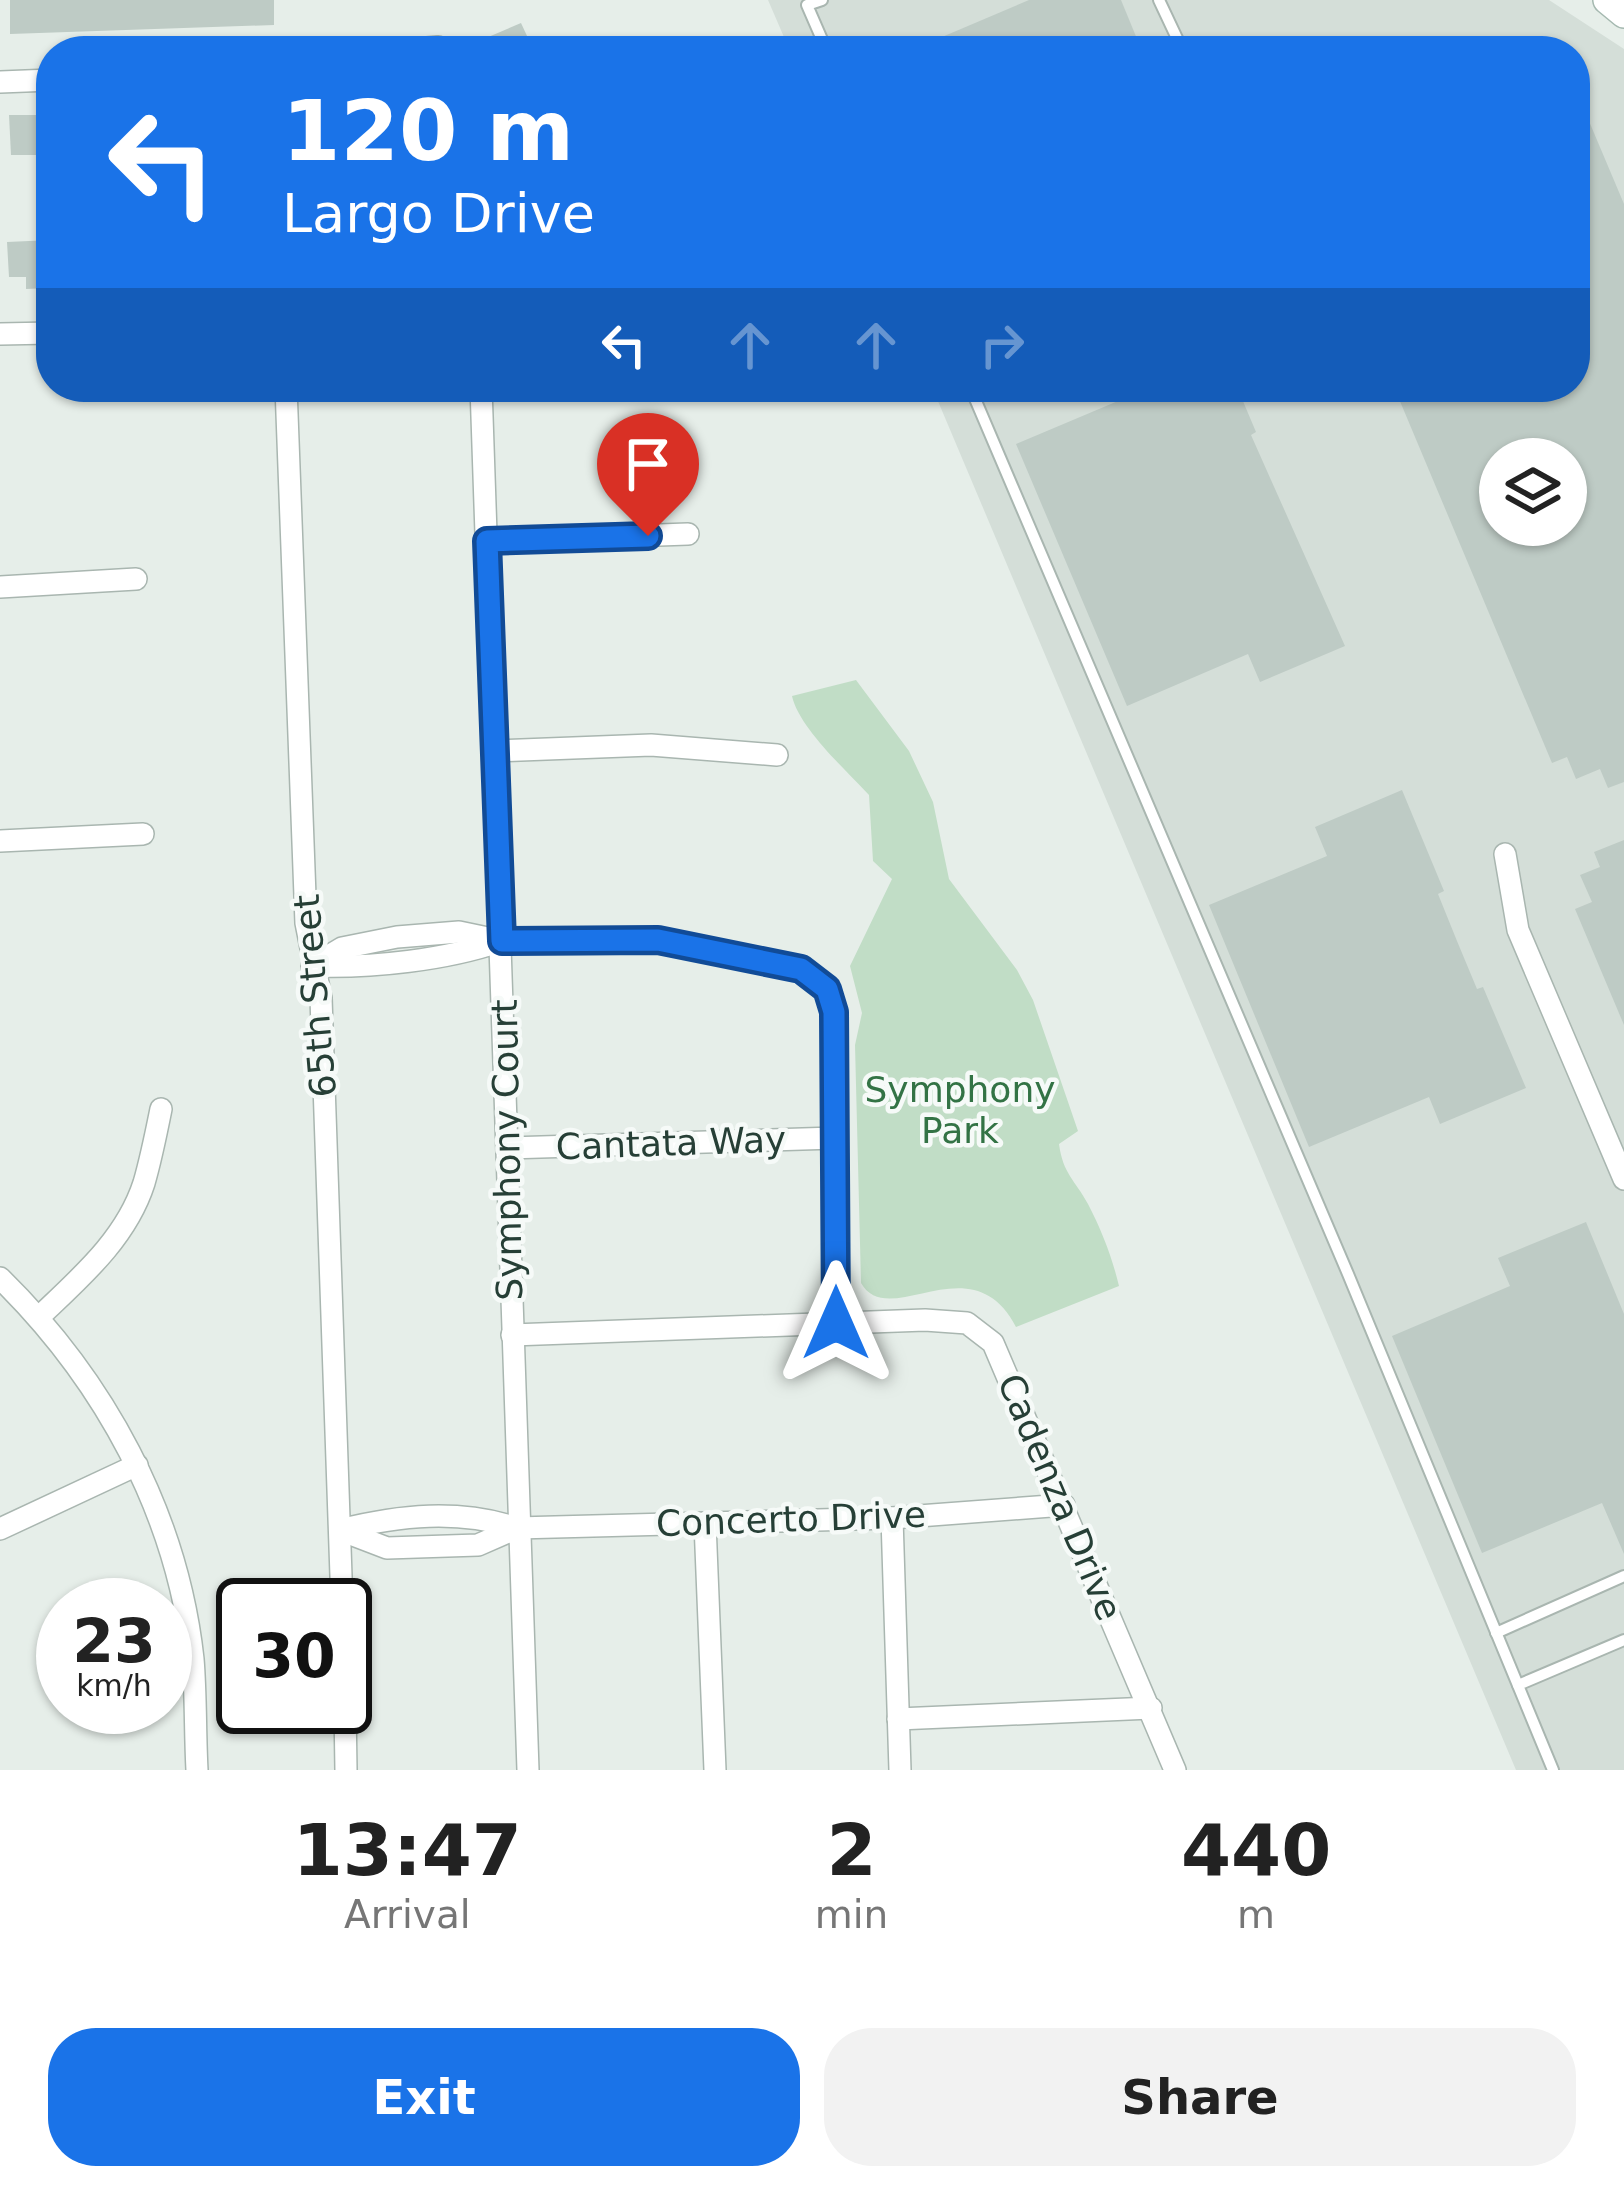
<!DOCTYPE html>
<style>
:root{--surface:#fff;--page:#f2f2f2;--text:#222;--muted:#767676;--accent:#1a73e8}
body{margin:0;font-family:"DejaVu Sans",sans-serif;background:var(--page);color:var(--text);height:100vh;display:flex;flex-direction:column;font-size:45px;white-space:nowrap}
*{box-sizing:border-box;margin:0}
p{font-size:39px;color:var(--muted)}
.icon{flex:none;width:66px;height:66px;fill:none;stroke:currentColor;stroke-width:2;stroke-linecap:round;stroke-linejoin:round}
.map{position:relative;height:1770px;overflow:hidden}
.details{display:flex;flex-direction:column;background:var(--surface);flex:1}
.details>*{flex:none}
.hud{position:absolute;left:36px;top:36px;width:1554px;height:366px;border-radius:48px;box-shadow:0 3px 9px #0004;background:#1a73e8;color:#fff;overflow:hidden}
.buttons{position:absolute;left:1479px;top:438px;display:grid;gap:24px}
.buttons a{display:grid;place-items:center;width:108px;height:108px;border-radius:50%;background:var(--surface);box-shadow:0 3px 9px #0004;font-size:60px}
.speed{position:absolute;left:36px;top:1578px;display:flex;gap:24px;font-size:60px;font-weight:700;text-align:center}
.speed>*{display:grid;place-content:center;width:156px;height:156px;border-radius:50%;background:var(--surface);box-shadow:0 3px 9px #0004;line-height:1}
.speed small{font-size:30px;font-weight:400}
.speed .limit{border:6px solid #111;border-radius:18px;background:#fff;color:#111}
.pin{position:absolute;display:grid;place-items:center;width:102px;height:102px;color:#fff;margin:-123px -51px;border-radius:50% 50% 50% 0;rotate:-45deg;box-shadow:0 0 12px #0007}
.pin .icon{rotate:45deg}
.me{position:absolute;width:132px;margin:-66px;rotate:0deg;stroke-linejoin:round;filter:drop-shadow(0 0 9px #0008)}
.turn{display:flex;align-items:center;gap:42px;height:252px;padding:0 48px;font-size:54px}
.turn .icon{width:156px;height:156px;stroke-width:2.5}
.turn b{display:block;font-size:84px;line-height:102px}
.lanes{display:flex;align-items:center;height:114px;padding:0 48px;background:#0003;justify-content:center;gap:60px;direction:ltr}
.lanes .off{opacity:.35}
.eta{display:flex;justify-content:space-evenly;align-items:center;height:204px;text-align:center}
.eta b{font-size:72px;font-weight:700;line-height:84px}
.button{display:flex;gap:24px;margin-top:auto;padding:24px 48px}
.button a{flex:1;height:138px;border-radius:48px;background:var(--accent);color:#fff;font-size:48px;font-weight:700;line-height:138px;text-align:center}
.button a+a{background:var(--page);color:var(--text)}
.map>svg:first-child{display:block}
.built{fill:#d4ded8;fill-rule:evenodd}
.green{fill:#c1ddc6}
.building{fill:#becbc5;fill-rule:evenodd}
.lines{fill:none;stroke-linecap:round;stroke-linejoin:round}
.lane-casing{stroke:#a9b6b0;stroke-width:14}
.street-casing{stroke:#a9b6b0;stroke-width:24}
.secondary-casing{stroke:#a5b9b0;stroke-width:30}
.lane{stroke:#fff;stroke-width:10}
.street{stroke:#fff;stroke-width:21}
.secondary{stroke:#fff;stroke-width:27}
.route-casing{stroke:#114b97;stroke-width:30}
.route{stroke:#1a73e8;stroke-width:21}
.labels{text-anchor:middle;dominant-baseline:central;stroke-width:9;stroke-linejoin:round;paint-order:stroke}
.street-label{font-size:36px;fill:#263f36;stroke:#f6faf8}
.park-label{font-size:36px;fill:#337345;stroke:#f6faf8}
</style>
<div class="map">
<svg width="1624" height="1770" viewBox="0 0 1624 1770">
<rect width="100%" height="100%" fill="#e6eee9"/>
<path class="built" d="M768,0H1549L1624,49V1770H1516L932,387H1575V51H790ZM1500,459H1566V525H1500Z"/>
<path class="green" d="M856,680L909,751L933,802L949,879L1017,970L1033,1000L1078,1131L1059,1144C1063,1174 1075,1180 1088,1204C1102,1231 1112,1257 1119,1286L1016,1327C972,1241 889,1332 861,1283L855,1045L862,1013L850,966L892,879L873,861L869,795C846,770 799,728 792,696Z"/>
<g class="building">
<path d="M10,0H274V25L10,34Z"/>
<path d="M1029,0H1121L1142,51H909Z"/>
<path d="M521,23L534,51H492L486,38Z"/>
<path d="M1575,88L1624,204V782L1608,788L1600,769L1576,779L1567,757L1552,763L1394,387H1575ZM1500,459H1566V525H1500Z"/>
<path d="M9,115H51L47,155H11Z"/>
<path d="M51,240V288L26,289V277H9L7,242Z"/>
<path d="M1135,387H1237L1256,432L1251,435L1345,646L1260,682L1248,654L1127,706L1016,444L1137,393Z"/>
<path d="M1402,790L1444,891L1438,894L1457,941L1477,989L1483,987L1526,1088L1440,1124L1429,1097L1309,1147L1209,905L1327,856L1315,827Z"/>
<path d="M1624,840V1025L1575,909L1592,902L1580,875L1600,867L1594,852Z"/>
<path d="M1586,1222L1624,1314V1554L1602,1503L1482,1553L1392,1336L1510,1286L1498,1258Z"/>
</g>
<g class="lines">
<g class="lane-casing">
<g id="lane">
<path d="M822,0L807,5L827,51"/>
<path d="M1159,0L1183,51"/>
<path d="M970,387L1348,1274L1553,1770"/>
<path d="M1496,1633L1624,1576"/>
<path d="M1518,1685L1624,1640"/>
</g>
</g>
<g class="street-casing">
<g id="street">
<path d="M393,51L438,47L440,51"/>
<path d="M0,82L51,80"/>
<path d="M0,334L51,333"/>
<path d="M286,387L306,923L321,998L342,1605"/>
<path d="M481,387L528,1770"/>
<path d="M487,541L688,534"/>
<path d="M0,587L136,579"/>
<path d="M495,751L651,745L777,755"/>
<path d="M0,841L143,834"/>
<path d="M1505,854L1518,930L1624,1179"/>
<path d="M312,966L342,948L397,937L459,932L502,941L658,940L801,969L827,989L834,1012L836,1323"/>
<path d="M313,966C372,968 446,960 501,941"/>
<path d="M507,1148L835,1138"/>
<path d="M0,1278C104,1380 177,1513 193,1659C196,1695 195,1733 197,1770"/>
<path d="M39,1317C80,1278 126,1239 144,1183C151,1159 156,1134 161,1109"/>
<path d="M512,1335L925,1320L967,1323L993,1343L1175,1770"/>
<path d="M892,1518L900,1770"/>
<path d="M705,1523L715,1770"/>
<path d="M0,1529L137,1465"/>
<path d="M340,1530C400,1515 458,1509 517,1528L892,1518L1064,1505"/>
<path d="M340,1530L387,1548L478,1545L517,1528"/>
<path d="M345,1707L346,1770"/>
<path d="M898,1719L1151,1708"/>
</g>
</g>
<g class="secondary-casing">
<path id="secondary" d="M1607,0L1624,14"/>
</g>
<use href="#lane" class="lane"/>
<use href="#street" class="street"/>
<use href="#secondary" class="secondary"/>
</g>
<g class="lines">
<g class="route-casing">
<path id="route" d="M648,536L487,541L502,941L658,940L801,969L827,989L834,1012L836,1323"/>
</g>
<use href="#route" class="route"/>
</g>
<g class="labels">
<g class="street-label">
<text transform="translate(315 996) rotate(-95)">65th Street</text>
<text transform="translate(671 1143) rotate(-2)">Cantata Way</text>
<text transform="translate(507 1150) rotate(-91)">Symphony Court</text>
<text transform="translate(1060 1497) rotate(67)">Cadenza Drive</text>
<text transform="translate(791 1519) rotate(-2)">Concerto Drive</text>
</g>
<g class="park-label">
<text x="960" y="1089">Symphony<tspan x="960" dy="41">Park</tspan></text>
</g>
</g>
</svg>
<div class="buttons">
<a><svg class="icon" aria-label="layers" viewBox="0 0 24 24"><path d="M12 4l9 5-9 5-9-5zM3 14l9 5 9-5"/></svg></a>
</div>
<div class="speed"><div>23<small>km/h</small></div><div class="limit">30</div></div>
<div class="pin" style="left:648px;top:536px;background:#d93025"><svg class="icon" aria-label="arrive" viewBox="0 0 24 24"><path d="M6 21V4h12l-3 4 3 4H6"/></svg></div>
<svg class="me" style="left:836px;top:1323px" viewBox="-20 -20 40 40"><path d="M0-17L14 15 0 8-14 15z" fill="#1a73e8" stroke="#fff" stroke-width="4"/></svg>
<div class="hud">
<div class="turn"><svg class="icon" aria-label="left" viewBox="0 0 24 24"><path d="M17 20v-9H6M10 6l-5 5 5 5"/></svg><div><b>120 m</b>Largo Drive</div></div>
<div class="lanes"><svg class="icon" aria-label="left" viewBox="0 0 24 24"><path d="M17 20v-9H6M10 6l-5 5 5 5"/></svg><svg class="icon off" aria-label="ahead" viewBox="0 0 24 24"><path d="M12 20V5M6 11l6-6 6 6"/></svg><svg class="icon off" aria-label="ahead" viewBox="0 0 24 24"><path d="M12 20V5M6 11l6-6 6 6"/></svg><svg class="icon off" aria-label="right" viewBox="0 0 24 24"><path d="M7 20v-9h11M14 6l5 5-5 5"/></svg></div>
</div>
</div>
<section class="details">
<div class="eta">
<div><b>13:47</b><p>Arrival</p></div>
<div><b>2</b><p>min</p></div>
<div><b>440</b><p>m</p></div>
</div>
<div class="button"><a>Exit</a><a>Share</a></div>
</section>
